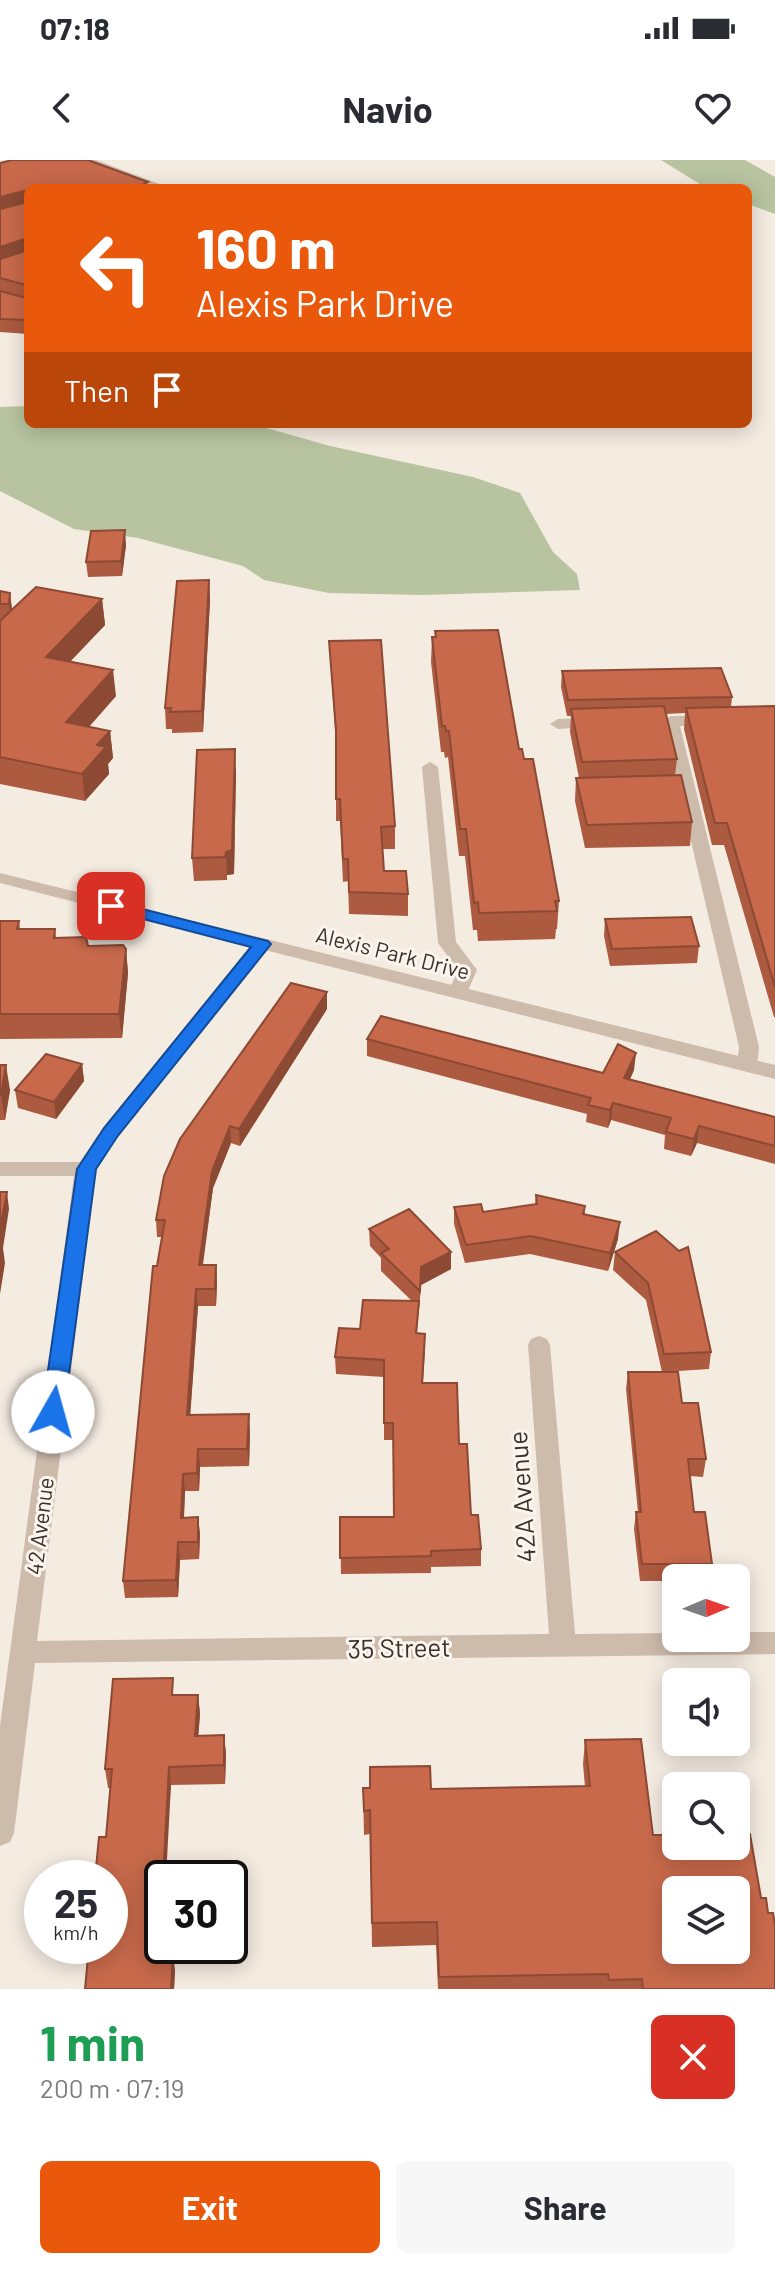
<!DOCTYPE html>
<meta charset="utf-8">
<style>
:root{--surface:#fff;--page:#f7f7f7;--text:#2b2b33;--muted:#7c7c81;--accent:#ea580c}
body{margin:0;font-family:Barlow,sans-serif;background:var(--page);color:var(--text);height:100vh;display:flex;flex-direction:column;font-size:30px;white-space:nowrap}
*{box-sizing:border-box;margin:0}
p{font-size:26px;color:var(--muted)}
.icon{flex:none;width:44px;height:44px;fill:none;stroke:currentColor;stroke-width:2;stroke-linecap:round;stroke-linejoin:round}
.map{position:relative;height:1829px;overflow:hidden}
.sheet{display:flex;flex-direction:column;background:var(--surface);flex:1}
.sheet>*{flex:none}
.hud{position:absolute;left:24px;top:24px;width:728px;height:244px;border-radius:12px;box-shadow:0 4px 20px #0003;background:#ea580c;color:#fff;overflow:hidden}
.needle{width:52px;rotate:88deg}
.fabs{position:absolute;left:662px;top:1404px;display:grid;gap:16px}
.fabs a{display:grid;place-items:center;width:88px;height:88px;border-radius:12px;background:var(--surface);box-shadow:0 4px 20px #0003;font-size:40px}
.speed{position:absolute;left:24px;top:1700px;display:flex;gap:16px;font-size:40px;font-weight:700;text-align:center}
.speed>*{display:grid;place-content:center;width:104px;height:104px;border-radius:50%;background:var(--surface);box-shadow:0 4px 20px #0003;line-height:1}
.speed small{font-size:20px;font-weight:400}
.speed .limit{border:4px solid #111;border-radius:12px;background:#fff;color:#111}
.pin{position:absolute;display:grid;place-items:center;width:68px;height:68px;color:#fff;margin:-34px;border-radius:16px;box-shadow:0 4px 12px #0006}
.me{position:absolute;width:88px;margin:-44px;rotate:7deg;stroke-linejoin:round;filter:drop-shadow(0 0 6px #0008)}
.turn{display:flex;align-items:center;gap:28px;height:168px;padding:0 40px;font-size:36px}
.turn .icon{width:104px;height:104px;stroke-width:2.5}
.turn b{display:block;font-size:56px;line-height:68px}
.then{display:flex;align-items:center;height:76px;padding:0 40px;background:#0003;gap:16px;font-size:30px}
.round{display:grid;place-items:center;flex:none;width:84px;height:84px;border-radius:12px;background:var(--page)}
.head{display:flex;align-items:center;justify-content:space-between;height:136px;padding:0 40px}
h1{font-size:48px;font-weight:700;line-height:60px;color:#1e9e55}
.action{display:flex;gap:16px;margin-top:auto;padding:16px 40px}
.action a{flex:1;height:92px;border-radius:12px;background:var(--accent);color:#fff;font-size:32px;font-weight:700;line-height:92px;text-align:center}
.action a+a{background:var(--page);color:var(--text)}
.status{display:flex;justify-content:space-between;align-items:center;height:56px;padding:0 40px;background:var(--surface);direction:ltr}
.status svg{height:22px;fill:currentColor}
header{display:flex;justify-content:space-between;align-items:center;height:104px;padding:0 40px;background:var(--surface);font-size:36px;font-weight:700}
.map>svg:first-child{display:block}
.green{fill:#b8c4a0}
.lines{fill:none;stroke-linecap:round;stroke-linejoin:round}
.minor{fill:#cdbbac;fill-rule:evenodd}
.tertiary{fill:#cdbbac;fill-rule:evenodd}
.wall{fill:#ac5a40}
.shaded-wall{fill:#8c4a34}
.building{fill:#c8694b;stroke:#8c4a34;stroke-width:2;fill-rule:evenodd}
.route{fill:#1a73e8;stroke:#114b97;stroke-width:2}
.labels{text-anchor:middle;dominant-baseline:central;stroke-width:6;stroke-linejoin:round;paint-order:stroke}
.street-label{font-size:22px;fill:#3b302b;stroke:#fbf5ee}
.near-street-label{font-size:26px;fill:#3b302b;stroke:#fbf5ee}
</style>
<div class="status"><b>07:18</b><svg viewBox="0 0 49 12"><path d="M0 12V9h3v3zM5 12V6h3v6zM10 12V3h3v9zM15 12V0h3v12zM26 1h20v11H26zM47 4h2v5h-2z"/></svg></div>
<header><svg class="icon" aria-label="back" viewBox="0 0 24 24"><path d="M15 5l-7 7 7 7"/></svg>Navio<svg class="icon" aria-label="heart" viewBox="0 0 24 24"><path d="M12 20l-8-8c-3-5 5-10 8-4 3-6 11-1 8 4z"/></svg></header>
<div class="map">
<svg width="775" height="1829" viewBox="0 0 775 1829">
<rect width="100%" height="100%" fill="#f4ebe1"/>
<g class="green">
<path d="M661,0H745L775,17V54L748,44V28H706Z"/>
<path d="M28,246V264H252L330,286L473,317L520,333L553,392L577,414L580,430L423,435L329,433L264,420L243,406L138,378L74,369L0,331V247Z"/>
</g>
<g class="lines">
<g class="minor">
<path d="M81,0H96L170,28H155Z"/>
<path d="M671,556H710L718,561L710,566H680L759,887L757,905L747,911L737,905L739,887L663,561Z"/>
<path d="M595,558L603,563L601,566L558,569L550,564L558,559Z"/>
<path d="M430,602L438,607L456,782L477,810L465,837L458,839L448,833L458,810L438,783L422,607Z"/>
<path d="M262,778L269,780L271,784L269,788L117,978L96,1010L37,1481L549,1474L528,1185L531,1179L539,1176L547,1179L550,1185L575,1474L676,1473V1478H736V1472H775V1494L35,1503L14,1673L10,1682L0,1686V1566L74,1016H0V1002H80L103,968L255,780Z"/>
</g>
<path class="tertiary" d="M0,713L775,905V919L0,723Z"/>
</g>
<g class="wall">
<path d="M0,3L28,28V174L0,172Z"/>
<path d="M126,385L122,416L88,417L86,402Z"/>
<path d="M209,420L210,440L203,572L172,573V569H166L165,548Z"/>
<path d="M0,431L10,433L11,451L102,439L105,465L70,501L116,536L89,567L110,571L113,598L108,604L109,614L85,641L0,624V461L2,459H0Z"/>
<path d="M435,471L519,589L524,599L559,741L557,769H556L555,779L478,781L477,770H473L465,696H459L448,597L445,598L444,592H441L431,502L432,477H435Z"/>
<path d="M329,481L395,666V689H382L384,711L408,734V756L349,754L348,721L343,722L340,661H336V585Z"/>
<path d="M562,511L732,537L731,547L775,546V857H774L724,685H712L684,569L685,553L666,554L677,599L675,615L692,662L690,686L585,688L575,641L576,618H579L570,572L571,556H567L561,527Z"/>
<path d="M236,612L234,714L227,715V720L194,721L192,698Z"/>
<path d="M605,759L699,786L697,803L610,806L604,776Z"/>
<path d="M0,761H19L20,769H55L56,778L88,786L126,789L128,813L122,878L0,879Z"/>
<path d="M327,849L240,986L231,983L213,1028L203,1105H216L217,1122L216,1146H198L190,1255L250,1272L249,1306L200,1307L199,1331H185L184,1358L198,1357L200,1374L199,1399L180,1400L178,1437L125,1438L123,1421L157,1106L162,1077H157L156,1060L164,1016Z"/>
<path d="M367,879L603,913L634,910L630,919L775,957V1004L697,983L691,996L664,989L665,975L611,960L608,968L586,962L587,954L367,896Z"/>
<path d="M82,904L84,921L56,959L18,948L15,930Z"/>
<path d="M0,905L10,930L5,960H0Z"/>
<path d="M536,1035L585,1046V1055L618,1079L608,1111L530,1094L465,1103L454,1064V1047L483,1052L535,1045Z"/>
<path d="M369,1069L451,1109L421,1125L417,1173L425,1191L423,1223L459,1284L471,1355L481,1389V1406L431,1407V1413L341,1414L340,1357H394L393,1280H384V1217L336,1214L335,1197L360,1169L412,1141L381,1111V1098L370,1086Z"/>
<path d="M656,1071L711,1192L709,1209L662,1212L646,1140L613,1110L615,1092Z"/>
<path d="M628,1212L682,1243L706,1299L703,1317L690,1316L694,1352L712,1404L710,1418H676V1421H640L634,1369L636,1352H638L626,1229Z"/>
<path d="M175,1535H198L200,1554L198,1575H224L226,1594L225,1624L171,1625L162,1718V1741H159L156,1793L175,1810L174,1829H85L106,1677L110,1628H108L105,1609Z"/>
<path d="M585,1580L653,1675L761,1738L768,1753L775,1829H438L436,1785L372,1787L370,1674L364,1675L363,1628L431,1629L585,1627L583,1604Z"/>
</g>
<g class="shaded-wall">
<path d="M28,30V42L0,50V37Z"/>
<path d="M28,78V91L0,100V87Z"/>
<path d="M125,370L126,385L122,416L121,401Z"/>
<path d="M209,420L210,440L203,572L202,551Z"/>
<path d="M10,433L12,448L11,459L9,444Z"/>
<path d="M102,439L105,465L50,523L46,497Z"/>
<path d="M113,510L116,536L69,589L66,562Z"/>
<path d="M110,571L113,598L108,604L109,614L85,641L82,614L97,585Z"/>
<path d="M235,589L236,612L234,714L227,715V720L226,692Z"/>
<path d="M126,789L128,813L122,878L119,854Z"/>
<path d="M327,832V849L240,986L239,969Z"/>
<path d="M636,893L634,910L623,935L624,918Z"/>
<path d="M82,904L84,921L56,959L54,942Z"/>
<path d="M6,905L10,930L5,960L1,935Z"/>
<path d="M613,943L611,960L608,968L610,950Z"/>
<path d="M230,966L231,983L213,1028L200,1122L199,1105L212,1011Z"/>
<path d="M699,966L697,983L691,996L694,979Z"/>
<path d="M7,1032L9,1049L3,1088L5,1103L0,1134V1069Z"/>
<path d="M620,1062L618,1079L608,1111L610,1093Z"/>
<path d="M451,1092V1109L421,1125L419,1149L421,1107Z"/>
<path d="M216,1105L217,1122L216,1146L215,1129Z"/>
<path d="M196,1129L198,1146L189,1273L187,1255Z"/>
<path d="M249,1254L250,1272L249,1306L247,1289Z"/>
<path d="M198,1289L200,1307L199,1331L197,1313Z"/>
<path d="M183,1314L185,1331L183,1375L181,1358Z"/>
<path d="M198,1357L200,1374L199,1399L198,1382Z"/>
<path d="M178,1382L180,1400L178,1437L176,1420Z"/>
<path d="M198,1535L200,1554L197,1594L195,1576Z"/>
<path d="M224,1575L226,1594L225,1624L224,1605Z"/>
<path d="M169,1607L171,1625L166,1718H163Z"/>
<path d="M156,1723L159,1741L155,1811L152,1793Z"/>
<path d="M173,1792L175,1810L174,1829H171Z"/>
</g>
<g class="building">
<path d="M12,0H88L148,22L142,25L151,28H28V30L0,37V3Z"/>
<path d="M28,36V78L0,87V49L28,42Z"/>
<path d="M28,84V128L27,125L0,118V99L28,90Z"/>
<path d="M0,131L26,138L28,136V160L0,159Z"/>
<path d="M125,370L121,401L86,402L91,371Z"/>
<path d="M209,420L202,551L170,552L171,548H165L177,421Z"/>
<path d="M36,427L102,439L46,497L113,510L66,562L110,571L97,585L106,587L82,614L0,597V461Z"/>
<path d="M0,431L10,433L9,444H0Z"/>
<path d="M498,470L519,589H522L524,599H533L559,741H555L557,751L479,753L478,742L474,743L466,669H460L449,571H446L445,566H442L432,477H436L435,471Z"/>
<path d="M381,480L395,666L381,667L384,711H406L408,734L349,732L348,699H343L340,639H336V570L329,481Z"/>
<path d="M721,508L732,537L568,540L562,511Z"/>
<path d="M664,546L677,599L582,602L571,549Z"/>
<path d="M775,546V827L727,663H715L686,548Z"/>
<path d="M235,589L232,690L226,692L225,697L192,698L197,590Z"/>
<path d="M681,615L692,662L587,665L576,618Z"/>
<path d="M691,757L699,786L612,789L605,759Z"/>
<path d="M0,761H19L17,769H55L54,778L86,777L88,786L123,785L126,789L119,854H0Z"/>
<path d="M291,823L327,832L239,969L230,966L212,1011L199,1105H216L215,1129H196L187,1255L249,1254L247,1289H198L197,1313L183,1314L181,1358L198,1357V1382H178L176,1420L123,1421L153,1106H157L165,1060H156L164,1016L180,979Z"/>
<path d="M381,856L603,913L618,884L636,893L624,918L775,957V986L699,966L694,979L666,972L671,958L613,943L610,950L588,945L591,938L367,879Z"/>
<path d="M46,894L82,904L54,942L15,930Z"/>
<path d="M0,905H6L1,935H0Z"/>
<path d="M0,1032H7L0,1069Z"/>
<path d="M536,1035L585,1046L583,1054L620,1062L610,1093L531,1076L466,1085L454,1047L481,1044L483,1052L537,1044Z"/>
<path d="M409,1049L451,1092L421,1107L420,1131L381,1093L389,1089L369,1069Z"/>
<path d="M656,1071L679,1091L688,1087L711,1192L664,1194L648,1123L615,1092Z"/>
<path d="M363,1140L419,1141L416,1173L425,1174L422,1223H457L459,1284H467L471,1355H478L481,1389L431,1391V1396L340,1398V1357H394L393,1263H384V1200L335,1197L339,1168L360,1169Z"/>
<path d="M628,1212H678L682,1243H698L706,1299H688L694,1352H705L712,1404H642L636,1352H641Z"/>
<path d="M173,1518L172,1535H198L195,1576L224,1575V1605L169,1607L163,1718L162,1723H156L152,1793L173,1792L171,1829H85L89,1786H110V1718H95L99,1677H106L112,1609H105L113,1519Z"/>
<path d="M641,1579L653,1675H676V1686H736V1674H750L761,1738H766L768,1753H773L775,1765V1829H643L642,1819L609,1820L608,1814L439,1817L437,1762L372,1763L370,1650L364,1651L363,1628H370V1607L430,1606L431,1629L590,1626L585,1580ZM676,1730H736V1790H676Z"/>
</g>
<path class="route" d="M111,741L268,781L271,784L117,977L96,1009L64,1252L61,1258L53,1260L46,1258L42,1252L77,1009L104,968L251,787L105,749L102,746L105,742Z"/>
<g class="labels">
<g class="street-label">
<text transform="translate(393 792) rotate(14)">Alexis Park Drive</text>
<text transform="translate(39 1366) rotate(-83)">42 Avenue</text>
</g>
<g class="near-street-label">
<text transform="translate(521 1337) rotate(-94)">42A Avenue</text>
<text transform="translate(399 1487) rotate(-1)">35 Street</text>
</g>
</g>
</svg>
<div class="fabs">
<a><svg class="needle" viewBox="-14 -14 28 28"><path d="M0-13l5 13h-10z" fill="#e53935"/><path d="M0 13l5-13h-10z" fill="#7c7c81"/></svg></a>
<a><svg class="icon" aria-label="sound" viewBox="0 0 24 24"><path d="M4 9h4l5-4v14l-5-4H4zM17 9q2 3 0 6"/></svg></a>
<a><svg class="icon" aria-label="search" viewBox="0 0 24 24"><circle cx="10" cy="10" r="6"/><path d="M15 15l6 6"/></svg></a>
<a><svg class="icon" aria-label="layers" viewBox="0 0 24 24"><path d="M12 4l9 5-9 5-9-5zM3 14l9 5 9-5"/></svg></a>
</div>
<div class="speed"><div>25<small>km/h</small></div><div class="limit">30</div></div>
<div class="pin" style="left:111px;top:746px;background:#d93025"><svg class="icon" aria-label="arrive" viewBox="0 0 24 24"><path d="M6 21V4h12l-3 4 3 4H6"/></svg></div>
<svg class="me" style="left:53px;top:1252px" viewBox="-20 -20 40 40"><circle r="19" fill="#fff"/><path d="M0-13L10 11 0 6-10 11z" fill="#1a73e8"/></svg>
<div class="hud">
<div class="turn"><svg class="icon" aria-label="left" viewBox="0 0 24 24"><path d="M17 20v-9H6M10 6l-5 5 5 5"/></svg><div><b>160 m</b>Alexis Park Drive</div></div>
<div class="then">Then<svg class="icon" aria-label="arrive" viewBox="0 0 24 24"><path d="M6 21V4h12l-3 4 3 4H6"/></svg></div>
</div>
</div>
<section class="sheet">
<div class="head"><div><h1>1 min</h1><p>200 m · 07:19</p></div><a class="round" style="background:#d93025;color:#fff"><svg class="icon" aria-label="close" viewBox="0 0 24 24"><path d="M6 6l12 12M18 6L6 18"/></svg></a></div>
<div class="action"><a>Exit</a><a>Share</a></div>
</section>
